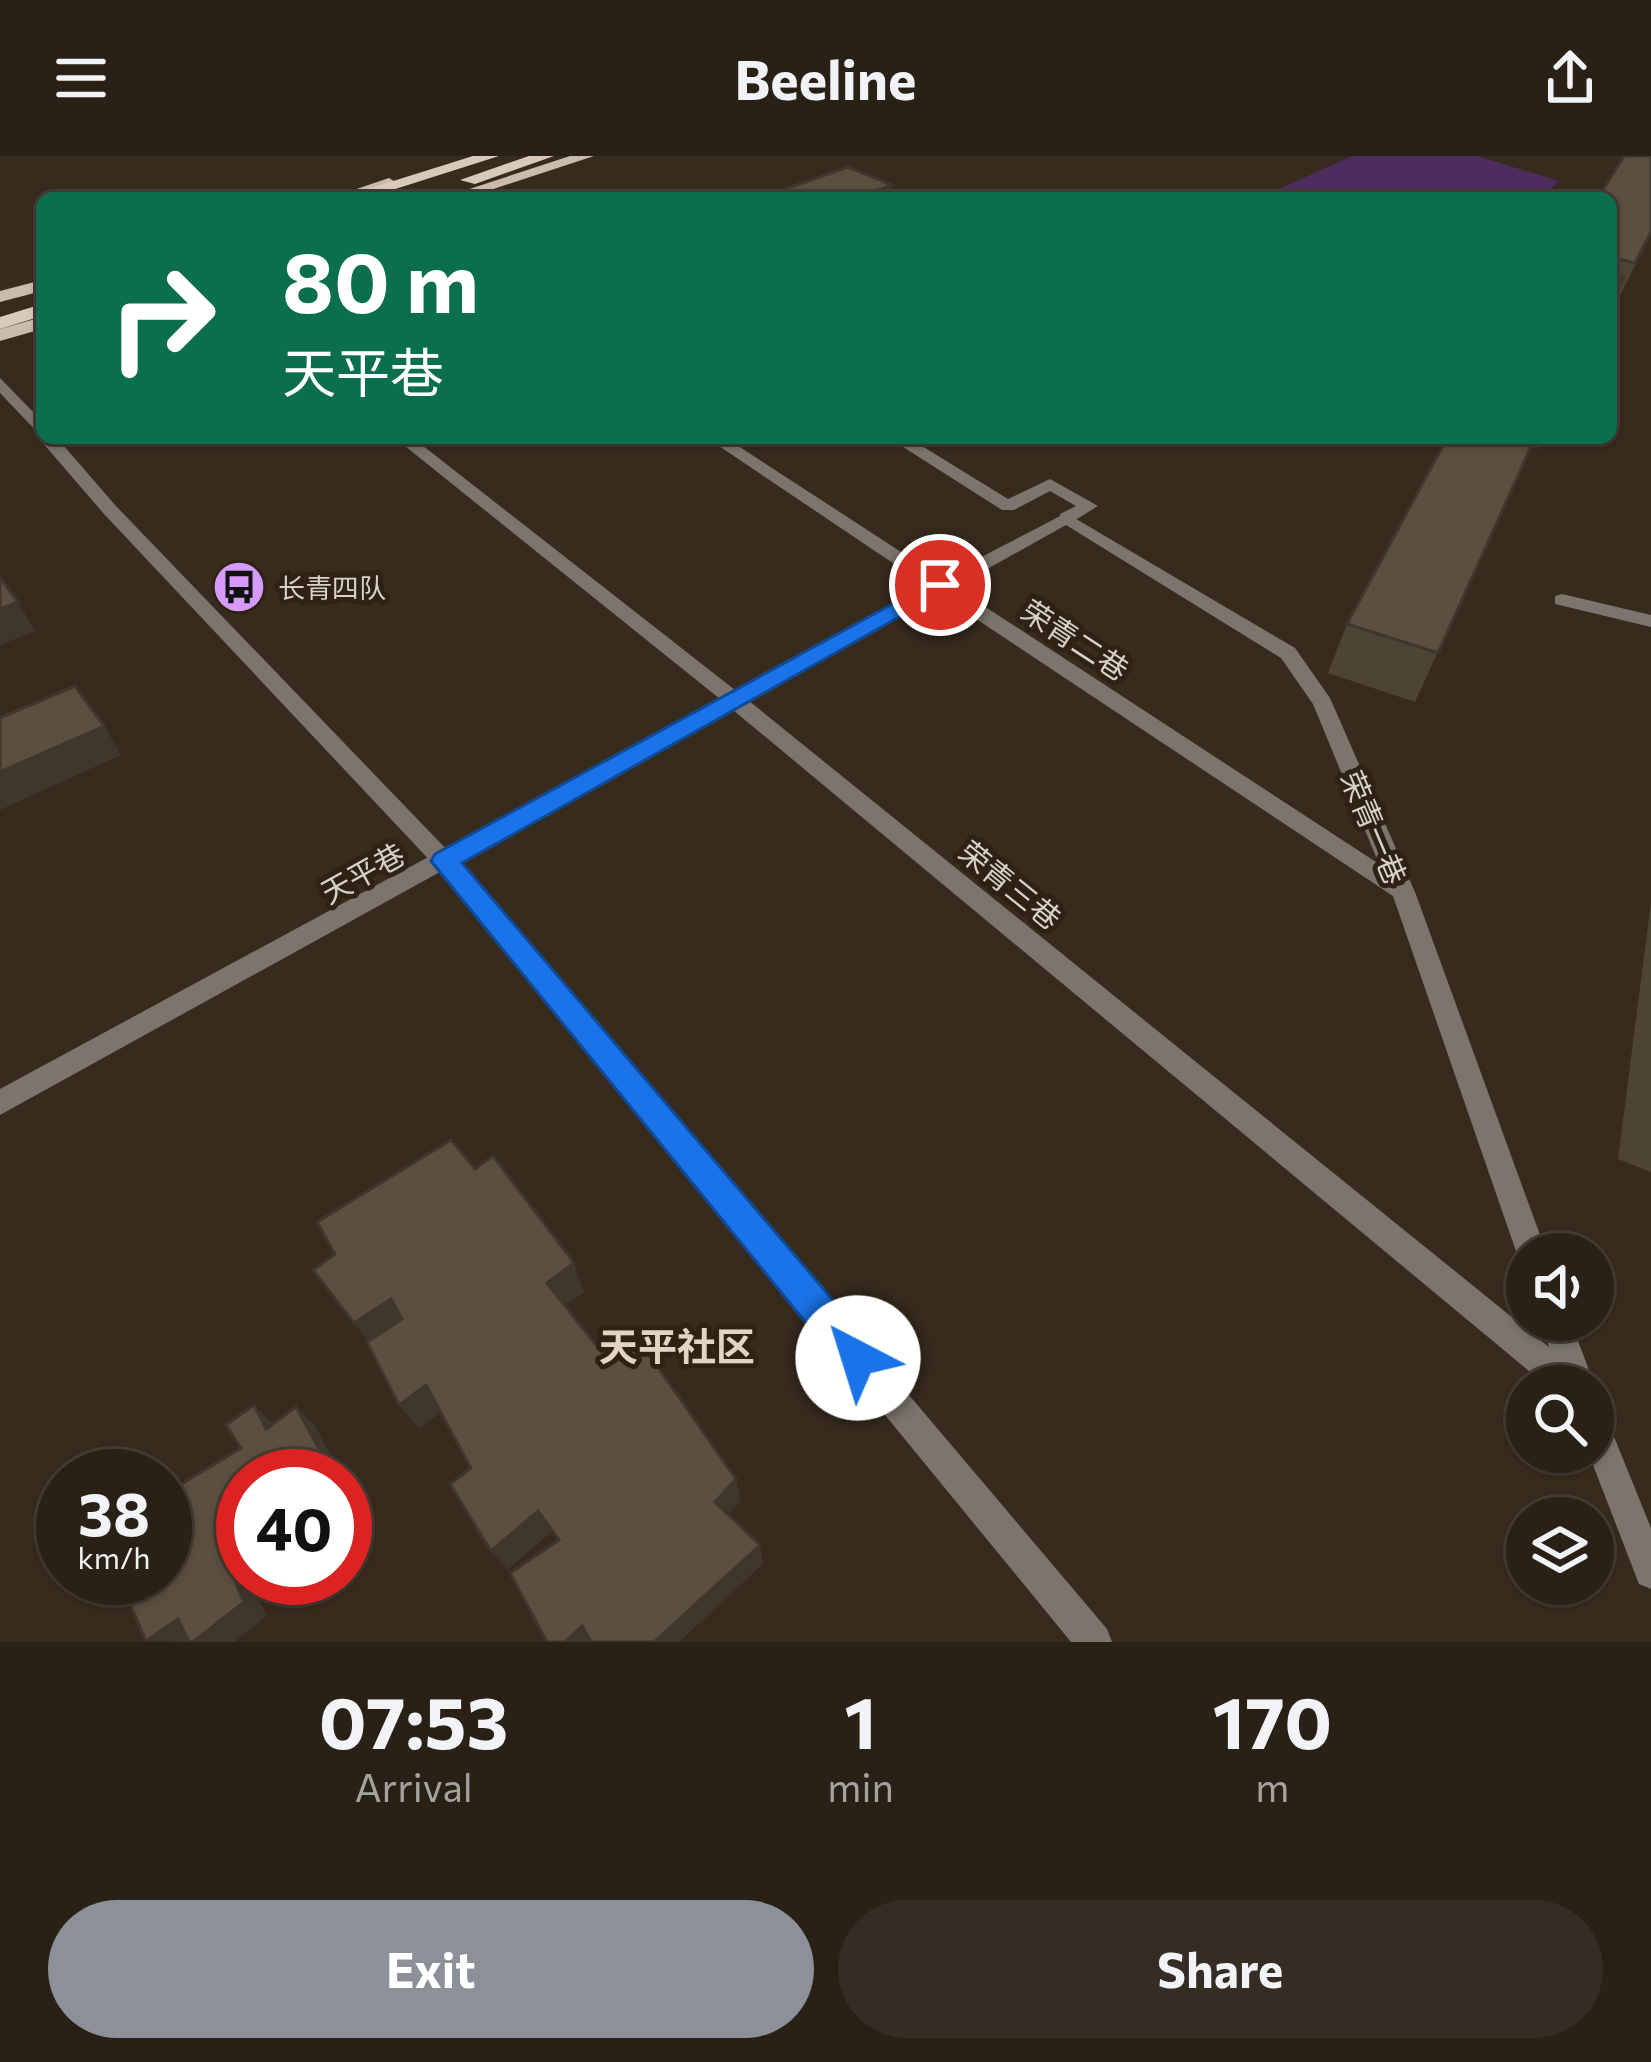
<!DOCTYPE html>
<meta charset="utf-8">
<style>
:root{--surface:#292016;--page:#352d23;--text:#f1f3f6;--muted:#a5a3a1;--line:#453e35;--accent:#8c9099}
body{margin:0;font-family:Commissioner,"Noto Sans SC",sans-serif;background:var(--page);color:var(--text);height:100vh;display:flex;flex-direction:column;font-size:45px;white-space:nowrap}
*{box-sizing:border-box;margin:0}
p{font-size:39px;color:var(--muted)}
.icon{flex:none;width:66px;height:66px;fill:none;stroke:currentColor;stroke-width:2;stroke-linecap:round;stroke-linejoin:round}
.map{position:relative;height:1486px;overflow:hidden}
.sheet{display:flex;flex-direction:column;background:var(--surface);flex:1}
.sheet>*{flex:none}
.top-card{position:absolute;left:36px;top:36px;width:1581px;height:252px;border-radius:18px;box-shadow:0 3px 9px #0004,0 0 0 3px var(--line);background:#0b6e4f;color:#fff;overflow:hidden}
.fabs{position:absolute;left:1506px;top:1077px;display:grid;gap:24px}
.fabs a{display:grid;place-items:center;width:108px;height:108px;border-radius:50%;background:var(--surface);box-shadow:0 3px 9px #0004,0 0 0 3px var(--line);font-size:60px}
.speed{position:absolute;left:36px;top:1293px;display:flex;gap:24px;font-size:60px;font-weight:700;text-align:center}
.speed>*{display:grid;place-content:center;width:156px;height:156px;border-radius:50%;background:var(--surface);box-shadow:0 3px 9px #0004,0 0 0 3px var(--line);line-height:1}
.speed small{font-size:30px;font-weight:400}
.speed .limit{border:18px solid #d22;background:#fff;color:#111}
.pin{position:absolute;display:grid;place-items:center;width:102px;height:102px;color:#fff;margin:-51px;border:6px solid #fff;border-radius:50%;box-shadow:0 3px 12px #0007}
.me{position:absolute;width:132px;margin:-66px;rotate:320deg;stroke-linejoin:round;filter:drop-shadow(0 0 9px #0008)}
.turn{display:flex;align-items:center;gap:42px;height:252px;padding:0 48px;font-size:54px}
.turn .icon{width:156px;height:156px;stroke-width:2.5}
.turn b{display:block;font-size:84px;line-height:102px}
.eta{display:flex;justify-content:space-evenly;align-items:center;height:204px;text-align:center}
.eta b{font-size:72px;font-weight:700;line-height:84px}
.button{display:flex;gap:24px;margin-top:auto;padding:24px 48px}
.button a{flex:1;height:138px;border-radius:72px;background:var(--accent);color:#fff;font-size:48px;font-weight:700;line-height:138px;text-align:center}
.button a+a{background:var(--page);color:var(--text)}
header{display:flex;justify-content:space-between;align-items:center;height:156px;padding:0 48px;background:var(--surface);font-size:54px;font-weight:700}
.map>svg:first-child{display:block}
.green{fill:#4c2d5e}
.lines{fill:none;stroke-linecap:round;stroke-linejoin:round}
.service{fill:#7b756e;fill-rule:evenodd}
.minor{fill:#7b756e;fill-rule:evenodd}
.tertiary{fill:#7b756e;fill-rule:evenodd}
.primary{fill:#c9bcad;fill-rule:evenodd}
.trunk{fill:#d8caba;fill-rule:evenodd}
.wall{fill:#4e4436}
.shaded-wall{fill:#40372c}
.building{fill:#5b4f3f;stroke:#40372c;stroke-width:3}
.route{fill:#1a73e8;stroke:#114b97;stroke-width:3}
.labels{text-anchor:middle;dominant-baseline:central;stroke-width:10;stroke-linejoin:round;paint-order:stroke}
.far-poi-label{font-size:27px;fill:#d8d1c8;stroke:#2d2213;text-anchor:start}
.street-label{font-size:30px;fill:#d8d1c8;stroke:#2d2213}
.near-neighbourhood-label{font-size:39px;font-weight:bold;fill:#e3d4c2;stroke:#2d2213}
</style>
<header><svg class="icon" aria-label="menu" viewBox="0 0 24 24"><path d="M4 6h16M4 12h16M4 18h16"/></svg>Beeline<svg class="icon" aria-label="share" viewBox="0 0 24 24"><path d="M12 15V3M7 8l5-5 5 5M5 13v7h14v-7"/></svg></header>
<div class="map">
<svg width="1651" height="1486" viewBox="0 0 1651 1486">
<rect width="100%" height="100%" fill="#372b1d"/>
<path class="green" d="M1352,0H1477L1559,25L1540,42H1259Z"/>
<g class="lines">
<g class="service">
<path d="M493,36L503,42H488Z"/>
<path d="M889,282H909L1008,343L1050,323L1098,350L1072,366H1060V358L1076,350L1050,335L1014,354H1002Z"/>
<path d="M1562,438L1651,459V471L1555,448V440Z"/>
</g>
<g class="minor">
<path d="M395,282H413L735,534L927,430L707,282H726L941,422L1066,357L1295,492L1330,542L1415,736L1547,1098H1527V1110L1517,1098L1393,740L940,439L749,545L1549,1191L1540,1164H1570L1595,1230L1593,1235V1230H1547L733,554L0,959V933L720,543ZM1066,369L1281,502L1313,548L1379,708L955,431Z"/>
<path d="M1593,1251L1604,1256L1651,1372V1433L1639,1428L1588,1296H1593Z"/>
</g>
<path class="tertiary" d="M0,222L42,265V282H57L116,350L452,699L1107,1473L1112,1486H1071L436,711L104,358L42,286L41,280L0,237Z"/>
<g class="primary">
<path d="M570,0H594L466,42H442Z"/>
<path d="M389,22L397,27L395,30L355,42H330Z"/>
<path d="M42,124V135L0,146V135Z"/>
<path d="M42,161V173L0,185V173Z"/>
</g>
<g class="trunk">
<path d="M473,0H499L367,42H339Z"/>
<path d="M529,0H554L475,28L460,24Z"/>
<path d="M42,148V160L0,173V161Z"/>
</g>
</g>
<g class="wall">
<path d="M1611,42L1651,78L1614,151L1611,150Z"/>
<path d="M1447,282H1542L1537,293L1531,291L1415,546L1328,517L1347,468Z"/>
<path d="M1651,746V1016L1618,1003Z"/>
</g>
<g class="shaded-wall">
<path d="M892,29L891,42H857Z"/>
<path d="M18,446L35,475L0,489V453Z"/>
<path d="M104,570L121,599L0,654V616Z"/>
<path d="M574,1107L584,1136L558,1155L547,1127Z"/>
<path d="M391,1143L409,1171L375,1194L354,1167Z"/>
<path d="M426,1229L444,1254L419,1273L399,1249Z"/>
<path d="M254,1249L274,1269L266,1273Z"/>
<path d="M296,1251L315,1270L342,1320H334Z"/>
<path d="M164,1315L188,1332H175Z"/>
<path d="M736,1323L741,1345L720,1367L715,1346Z"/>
<path d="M345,1325L361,1355L345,1369Z"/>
<path d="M538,1355L551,1376L507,1414L491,1395Z"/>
<path d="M760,1389L763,1408L679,1486H654Z"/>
<path d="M243,1412V1422H272L256,1434L266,1460L234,1486H193L233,1420Z"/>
<path d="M287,1422H309L298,1430Z"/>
<path d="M178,1463L189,1486L146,1485Z"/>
<path d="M582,1470L594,1486H565Z"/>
</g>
<g class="building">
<path d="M1624,0H1651V76L1635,107L1611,101V42H1598Z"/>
<path d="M848,11L892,29L857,42H759Z"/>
<path d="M1611,119L1623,122L1611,144Z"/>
<path d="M1447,282H1535L1438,497L1347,468Z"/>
<path d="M0,422L18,446L0,453Z"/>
<path d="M75,530L104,570L0,616V562Z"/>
<path d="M451,984L475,1013L493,1000L574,1107L547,1127L611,1208L641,1187L736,1323L715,1346L760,1389L654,1486H591L582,1470L565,1486H547L510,1417L559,1384L538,1355L491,1395L450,1328L471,1312L426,1229L399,1249L367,1186L402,1163L391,1143L354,1167L313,1114L335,1098L317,1066Z"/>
<path d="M254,1249L266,1273L296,1251L334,1320H243V1412L233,1420L244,1446L193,1486H189L178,1463L146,1485L119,1422H165V1320H158L164,1315L175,1332L241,1292L226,1269Z"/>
</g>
<path class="route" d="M940,422L947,424V434L462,707L871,1189L876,1202L871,1215L858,1220L845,1215L431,705L435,698Z"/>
<defs>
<g id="bus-disc" transform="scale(2.7)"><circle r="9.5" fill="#d69bfa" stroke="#2d2213"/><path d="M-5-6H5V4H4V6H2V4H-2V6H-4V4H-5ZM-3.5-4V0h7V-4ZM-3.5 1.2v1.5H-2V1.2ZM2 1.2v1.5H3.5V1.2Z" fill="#111"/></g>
</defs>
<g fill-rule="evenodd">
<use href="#bus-disc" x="239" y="431"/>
</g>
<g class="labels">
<g class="far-poi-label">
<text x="278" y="431">长青四队</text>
</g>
<g class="street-label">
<text transform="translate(1076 483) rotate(33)">荣青二巷</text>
<text transform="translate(1375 671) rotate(67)">荣青一巷</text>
<text transform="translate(362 716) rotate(-29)">天平巷</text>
<text transform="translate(1011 728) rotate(39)">荣青三巷</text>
</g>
<g class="near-neighbourhood-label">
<text x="677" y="1189">天平社区</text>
</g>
</g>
</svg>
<div class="fabs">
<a><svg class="icon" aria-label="sound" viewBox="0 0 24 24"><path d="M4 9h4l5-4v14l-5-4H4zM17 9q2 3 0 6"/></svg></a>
<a><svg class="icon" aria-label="search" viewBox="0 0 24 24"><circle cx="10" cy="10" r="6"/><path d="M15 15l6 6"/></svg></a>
<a><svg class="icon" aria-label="layers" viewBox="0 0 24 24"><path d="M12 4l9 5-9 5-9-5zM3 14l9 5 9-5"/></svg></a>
</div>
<div class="speed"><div>38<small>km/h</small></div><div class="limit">40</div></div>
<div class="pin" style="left:940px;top:429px;background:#d93025"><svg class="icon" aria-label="arrive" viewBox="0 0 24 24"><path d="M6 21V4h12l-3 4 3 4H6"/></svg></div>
<svg class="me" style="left:858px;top:1202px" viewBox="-20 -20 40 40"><circle r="19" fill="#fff"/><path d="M0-13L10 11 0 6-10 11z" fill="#1a73e8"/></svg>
<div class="top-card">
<div class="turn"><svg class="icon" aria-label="right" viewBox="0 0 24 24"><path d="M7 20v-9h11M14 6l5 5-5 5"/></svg><div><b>80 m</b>天平巷</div></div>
</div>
</div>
<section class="sheet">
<div class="eta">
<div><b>07:53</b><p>Arrival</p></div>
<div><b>1</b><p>min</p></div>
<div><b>170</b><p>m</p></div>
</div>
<div class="button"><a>Exit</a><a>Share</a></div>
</section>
